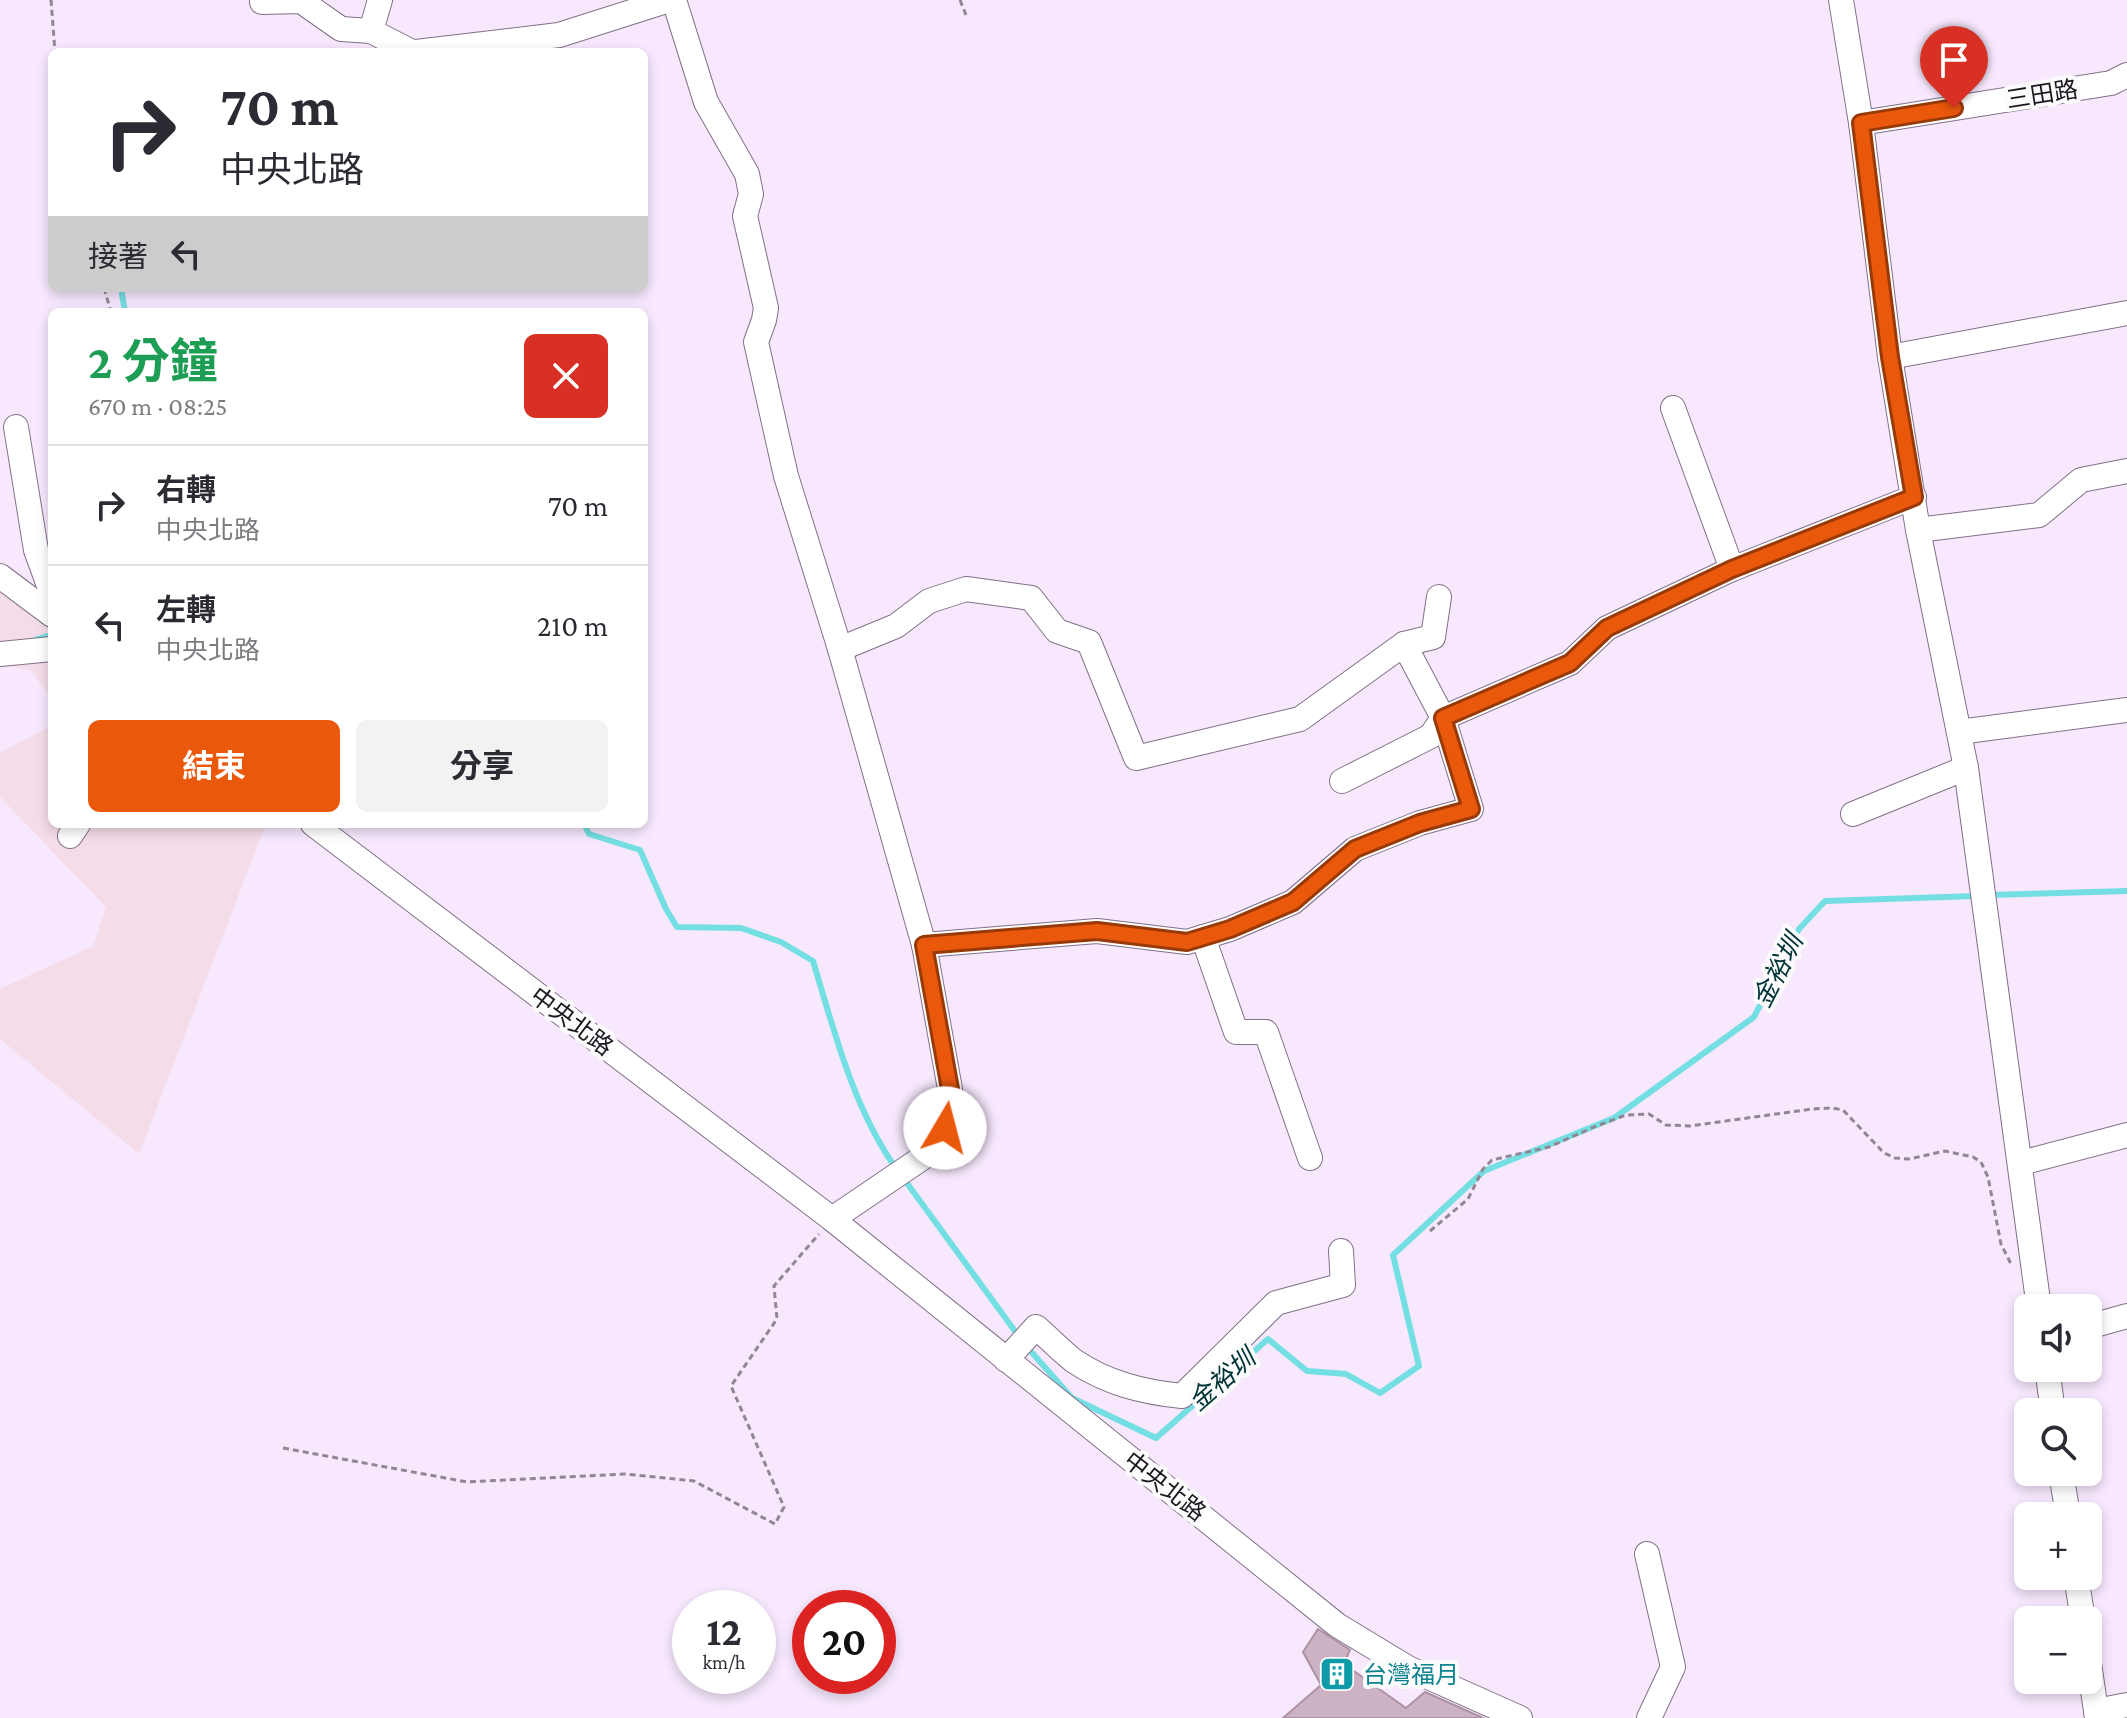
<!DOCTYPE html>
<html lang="zh-TW">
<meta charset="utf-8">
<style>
:root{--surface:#fff;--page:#f2f2f3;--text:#2b2b33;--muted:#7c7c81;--line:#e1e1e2;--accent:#ea580c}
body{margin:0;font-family:"Crimson Pro","Noto Sans TC",serif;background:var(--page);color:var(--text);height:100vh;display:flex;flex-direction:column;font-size:30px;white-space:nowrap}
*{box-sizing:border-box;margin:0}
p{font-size:26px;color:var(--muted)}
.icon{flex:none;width:44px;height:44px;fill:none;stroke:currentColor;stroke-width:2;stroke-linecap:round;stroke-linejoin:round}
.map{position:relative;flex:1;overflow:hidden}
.side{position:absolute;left:48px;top:308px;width:600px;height:520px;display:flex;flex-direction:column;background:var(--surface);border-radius:12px;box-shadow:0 4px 12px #0003}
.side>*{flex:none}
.guide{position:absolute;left:48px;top:48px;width:600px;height:244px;border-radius:12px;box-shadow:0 4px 12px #0003;background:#fff;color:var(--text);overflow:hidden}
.tools{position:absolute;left:2014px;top:1294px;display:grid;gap:16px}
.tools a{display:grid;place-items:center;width:88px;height:88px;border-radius:12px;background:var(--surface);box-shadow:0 4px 12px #0003;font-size:40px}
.speed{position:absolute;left:672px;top:1590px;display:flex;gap:16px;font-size:40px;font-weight:700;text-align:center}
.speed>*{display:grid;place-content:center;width:104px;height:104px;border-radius:50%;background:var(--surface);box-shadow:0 4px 12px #0003;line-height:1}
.speed small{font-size:20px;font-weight:400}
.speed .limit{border:12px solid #d22;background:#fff;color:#111}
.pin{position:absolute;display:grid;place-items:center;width:68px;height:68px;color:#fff;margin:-82px -34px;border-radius:50% 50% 50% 0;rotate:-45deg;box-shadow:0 0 8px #0007}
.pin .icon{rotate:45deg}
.me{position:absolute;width:88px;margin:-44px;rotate:8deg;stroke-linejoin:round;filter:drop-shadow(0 0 6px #0008)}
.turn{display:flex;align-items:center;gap:28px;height:168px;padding:0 40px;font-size:36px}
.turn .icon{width:104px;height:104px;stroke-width:2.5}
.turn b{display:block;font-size:56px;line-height:68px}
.then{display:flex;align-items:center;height:76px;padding:0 40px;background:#0003;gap:16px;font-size:30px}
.round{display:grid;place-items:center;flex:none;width:84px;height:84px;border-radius:12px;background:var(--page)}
.head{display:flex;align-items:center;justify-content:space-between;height:136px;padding:0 40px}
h1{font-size:48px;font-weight:700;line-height:60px;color:#1e9e55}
.button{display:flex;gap:16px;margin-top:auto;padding:16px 40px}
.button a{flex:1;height:92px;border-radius:12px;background:var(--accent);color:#fff;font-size:32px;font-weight:700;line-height:92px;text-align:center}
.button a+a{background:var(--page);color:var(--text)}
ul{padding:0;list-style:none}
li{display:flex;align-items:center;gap:24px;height:120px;padding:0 40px;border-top:2px solid var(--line)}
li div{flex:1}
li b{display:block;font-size:30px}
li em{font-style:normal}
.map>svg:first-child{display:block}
.industrial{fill:#f4dde9}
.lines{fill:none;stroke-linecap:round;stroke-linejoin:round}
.stream{stroke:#74dfe3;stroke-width:6}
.building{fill:#cdb2c4;stroke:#ac92a3;stroke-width:2}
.minor-casing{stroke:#817187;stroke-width:26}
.path{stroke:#918695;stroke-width:3;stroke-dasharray:6 4;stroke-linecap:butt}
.minor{stroke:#fff;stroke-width:24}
.route-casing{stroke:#983908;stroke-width:20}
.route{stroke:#ea580c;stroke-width:14}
.labels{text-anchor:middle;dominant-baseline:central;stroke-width:8;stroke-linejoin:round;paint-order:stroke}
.street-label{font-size:24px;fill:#1c161f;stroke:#fbfbfb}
.culture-label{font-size:24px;fill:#0d838f;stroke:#fbfbfb;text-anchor:start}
.water-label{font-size:26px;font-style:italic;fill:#003436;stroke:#fbfbfb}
</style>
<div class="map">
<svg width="2127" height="1718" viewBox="0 0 2127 1718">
<rect width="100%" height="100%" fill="#f7e8fd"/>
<g class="industrial">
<path d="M0,591L52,632V699L31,671L0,664Z"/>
<path d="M52,725V824H266L139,1154L0,1039V989L93,946L106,907L0,797V753Z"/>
</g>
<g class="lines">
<g class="stream">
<path d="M121,288L125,312"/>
<path d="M35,640L52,635"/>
<path d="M584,824L589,834L640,850L666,909L677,927L741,928L781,942L813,961C835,1033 853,1108 897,1170"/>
<path d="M1988,895L2127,891"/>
<path d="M904,1179L1020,1338"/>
<path d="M1027,1347L1072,1398L1156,1438L1268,1339L1307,1371L1346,1374L1380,1393L1419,1366L1393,1255L1484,1171L1614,1118L1754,1017L1799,929L1825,901L1976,896"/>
</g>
</g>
<path class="building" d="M1318,1629L1350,1650L1344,1664L1406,1708L1425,1692L1483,1718H1283L1321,1685L1303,1652Z"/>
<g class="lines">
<g class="minor-casing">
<g id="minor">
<path d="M674,0L706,102L747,174L751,194L745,216L766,308L764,320L756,342L786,476L840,649L924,945L950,1089L945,1128L925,1156L832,1219"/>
<path d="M1841,0L1861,123L1890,357L1918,530L1966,768L2039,1308"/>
<path d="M262,2L301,1L341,29L371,31L412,52"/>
<path d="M371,31L380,0"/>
<path d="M416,52L559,35L669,0"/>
<path d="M1861,123L2111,83L2127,75"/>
<path d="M1890,357L2127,313"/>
<path d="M1673,408L1732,569"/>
<path d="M16,427L36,550L52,594"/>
<path d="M1918,530L2039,515L2081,480L2127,471"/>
<path d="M0,576L52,615"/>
<path d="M1404,644L1433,637L1439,597"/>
<path d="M840,649L896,626L929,601L966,589L1031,598L1057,631L1089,642L1136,758L1300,719L1404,644L1443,718L1431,736L1342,781"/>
<path d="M0,654L52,649"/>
<path d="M1959,732L2127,710"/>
<path d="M1853,814L1966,768"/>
<path d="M313,824L832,1219L1337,1625L1408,1668L1520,1718"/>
<path d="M70,836L78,824"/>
<path d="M1203,937L1236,1032H1266L1310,1158"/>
<path d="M924,945L1097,931L1187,942L1230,929L1293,902L1355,849L1420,823L1471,809L1443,718L1570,663L1607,628L1732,569L1914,497"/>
<path d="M2021,1163L2127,1135"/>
<path d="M2088,1327L2127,1316"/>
<path d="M1006,1360L1036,1327C1049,1338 1061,1351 1074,1361C1107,1383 1142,1392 1182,1396L1276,1303L1343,1285L1341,1251"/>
<path d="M2047,1368L2053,1412"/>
<path d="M2061,1472L2068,1516"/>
<path d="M1647,1554L1673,1667L1649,1718"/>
<path d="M2076,1576L2083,1620"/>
<path d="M2088,1656L2097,1718"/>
<path d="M2096,1711L2127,1705"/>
</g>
</g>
<g class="path">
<path d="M51,0L55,52"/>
<path d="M960,0L966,15"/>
<path d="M104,288L111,312"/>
<path d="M1430,1231L1468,1199L1483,1169L1492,1160L1549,1147L1594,1127L1626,1115L1649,1114L1666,1125L1690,1126L1812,1109L1832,1108L1843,1110L1884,1153L1895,1158L1909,1159L1945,1151L1973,1157L1981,1162L1988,1177L2001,1244L2011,1264"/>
<path d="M283,1448L467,1482L625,1474L694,1481L775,1524L784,1507L731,1386L777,1319L774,1286L819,1234"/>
</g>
<use href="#minor" class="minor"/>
</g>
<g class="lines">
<g class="route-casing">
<path id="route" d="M945,1128L950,1089L924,945L1097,931L1187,942L1230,929L1293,902L1355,849L1420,823L1471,809L1443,718L1570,663L1607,628L1732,569L1914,497L1890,357L1861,123L1954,108"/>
</g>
<use href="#route" class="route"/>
</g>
<defs>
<g id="building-square" transform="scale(1.8)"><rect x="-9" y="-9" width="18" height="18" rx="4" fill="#0f9aa8" stroke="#fbfbfb"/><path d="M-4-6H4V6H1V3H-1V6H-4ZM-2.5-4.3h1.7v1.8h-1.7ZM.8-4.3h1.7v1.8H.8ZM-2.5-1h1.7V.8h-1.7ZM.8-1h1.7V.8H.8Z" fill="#fff"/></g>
</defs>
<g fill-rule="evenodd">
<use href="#building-square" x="1337" y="1674"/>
</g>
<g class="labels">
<g class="street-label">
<text transform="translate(2042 94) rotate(-9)">三田路</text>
<text transform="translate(572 1021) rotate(37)">中央北路</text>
<text transform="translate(1165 1486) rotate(38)">中央北路</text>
</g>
<g class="culture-label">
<text x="1363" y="1674">台灣福月</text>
</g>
<g class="water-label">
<text transform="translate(1778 971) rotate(-63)">金裕圳</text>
<text transform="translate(1222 1380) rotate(-41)">金裕圳</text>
</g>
</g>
</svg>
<div class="tools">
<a><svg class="icon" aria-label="sound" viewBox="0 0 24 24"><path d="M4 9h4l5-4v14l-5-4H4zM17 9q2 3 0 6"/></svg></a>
<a><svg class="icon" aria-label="search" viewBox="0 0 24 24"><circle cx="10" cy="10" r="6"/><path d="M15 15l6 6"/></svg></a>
<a>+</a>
<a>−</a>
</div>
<div class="speed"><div>12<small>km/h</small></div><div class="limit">20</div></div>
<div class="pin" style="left:1954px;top:108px;background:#d93025"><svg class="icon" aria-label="arrive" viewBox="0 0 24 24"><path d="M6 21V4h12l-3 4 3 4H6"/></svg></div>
<svg class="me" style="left:945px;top:1128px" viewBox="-20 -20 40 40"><circle r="19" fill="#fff"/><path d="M0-13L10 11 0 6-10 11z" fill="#ea580c"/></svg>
<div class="guide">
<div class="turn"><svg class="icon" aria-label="right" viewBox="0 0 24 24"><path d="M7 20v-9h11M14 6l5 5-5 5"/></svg><div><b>70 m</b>中央北路</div></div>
<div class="then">接著<svg class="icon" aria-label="left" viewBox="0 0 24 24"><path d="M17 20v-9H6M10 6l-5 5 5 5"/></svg></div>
</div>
<section class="side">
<div class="head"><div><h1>2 分鐘</h1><p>670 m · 08:25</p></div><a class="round" style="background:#d93025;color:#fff"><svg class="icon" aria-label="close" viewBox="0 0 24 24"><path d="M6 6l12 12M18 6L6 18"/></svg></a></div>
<ul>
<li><svg class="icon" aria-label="right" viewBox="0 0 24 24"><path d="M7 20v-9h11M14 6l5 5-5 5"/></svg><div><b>右轉</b><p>中央北路</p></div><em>70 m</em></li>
<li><svg class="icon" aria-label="left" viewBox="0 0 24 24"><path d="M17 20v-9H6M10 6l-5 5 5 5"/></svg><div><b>左轉</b><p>中央北路</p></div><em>210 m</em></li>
</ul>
<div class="button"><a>結束</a><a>分享</a></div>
</section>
</div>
